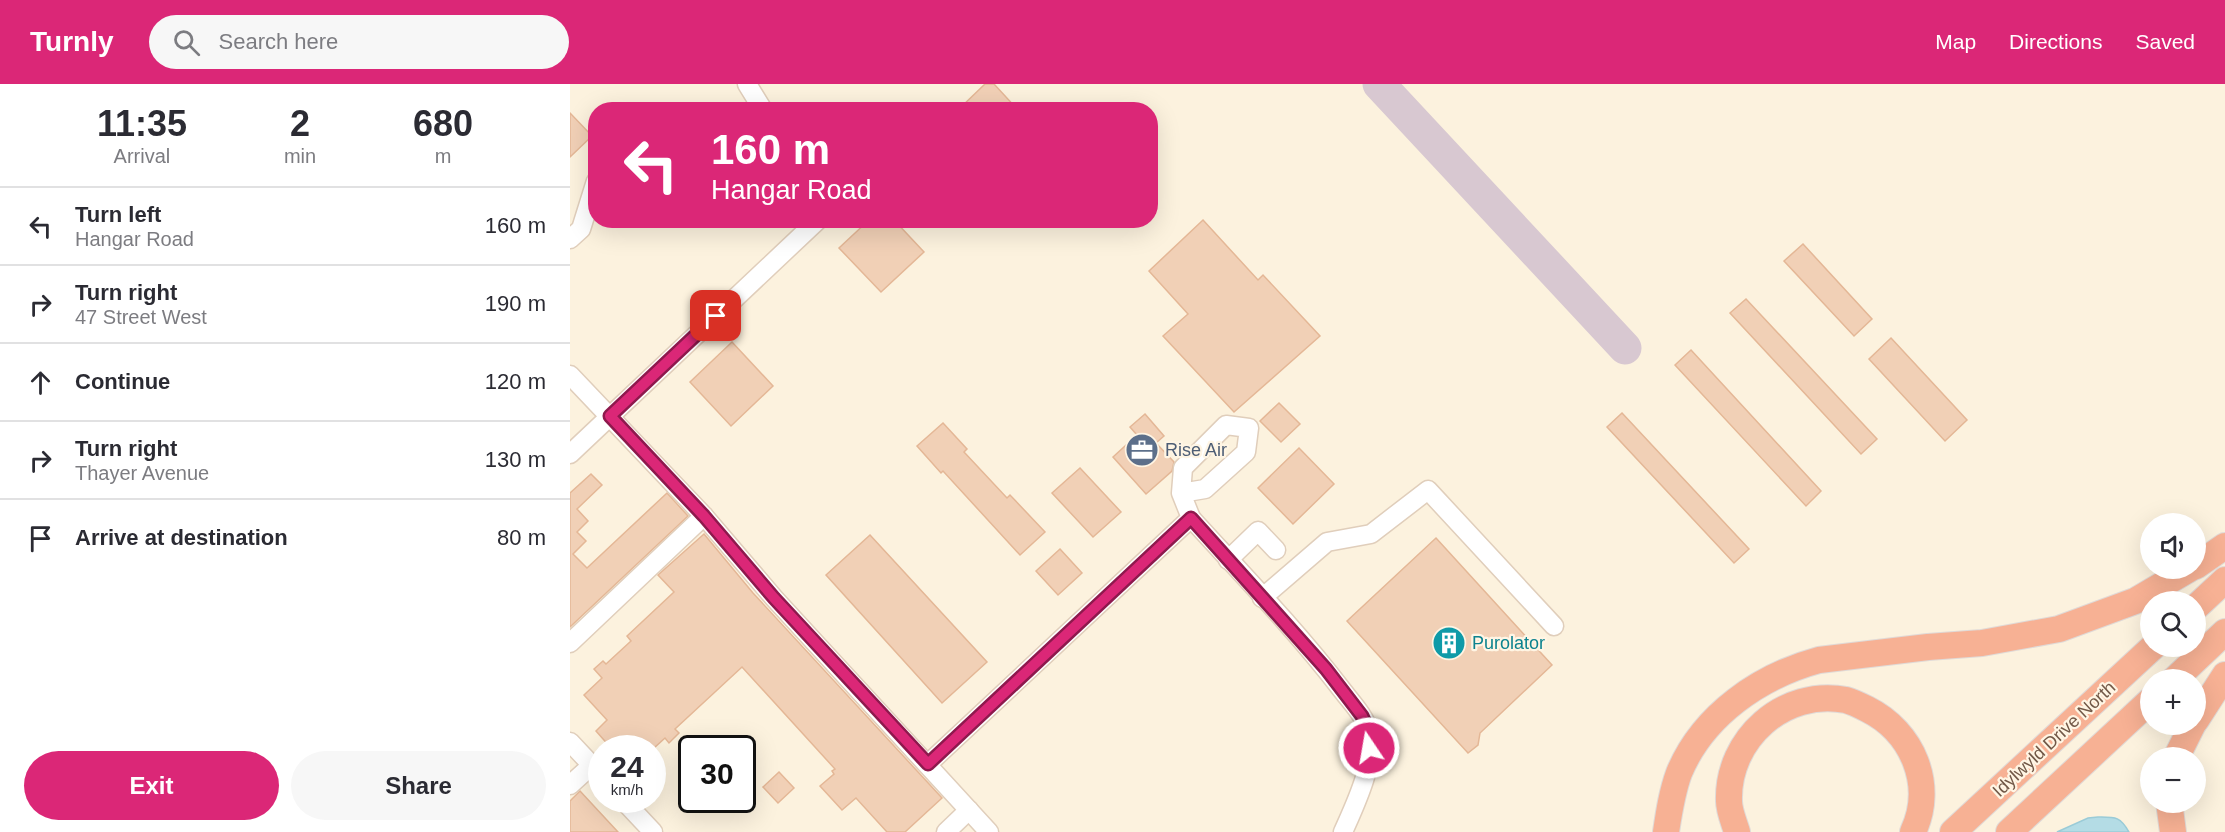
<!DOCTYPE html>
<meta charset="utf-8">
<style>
:root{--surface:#fff;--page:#f7f7f7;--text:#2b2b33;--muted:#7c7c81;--line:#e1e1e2;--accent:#db2777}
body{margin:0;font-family:Helvetica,sans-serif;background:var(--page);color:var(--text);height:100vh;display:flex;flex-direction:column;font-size:22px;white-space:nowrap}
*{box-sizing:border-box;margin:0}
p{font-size:20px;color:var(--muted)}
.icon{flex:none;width:33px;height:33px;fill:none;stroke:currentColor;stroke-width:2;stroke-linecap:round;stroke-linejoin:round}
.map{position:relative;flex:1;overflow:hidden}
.panel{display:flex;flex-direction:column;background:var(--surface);width:570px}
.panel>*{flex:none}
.top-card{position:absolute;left:18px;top:18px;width:570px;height:126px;border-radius:24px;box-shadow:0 6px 24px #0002;background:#db2777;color:#fff;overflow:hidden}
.controls{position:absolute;left:1570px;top:429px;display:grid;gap:12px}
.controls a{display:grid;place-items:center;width:66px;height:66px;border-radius:50%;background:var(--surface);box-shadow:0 6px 24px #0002;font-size:30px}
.speed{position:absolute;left:18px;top:651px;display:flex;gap:12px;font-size:30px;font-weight:700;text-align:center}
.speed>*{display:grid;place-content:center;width:78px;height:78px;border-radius:50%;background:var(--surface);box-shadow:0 6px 24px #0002;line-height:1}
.speed small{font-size:15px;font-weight:400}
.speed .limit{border:3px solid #111;border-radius:9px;background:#fff;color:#111}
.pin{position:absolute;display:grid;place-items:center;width:51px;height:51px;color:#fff;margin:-26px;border-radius:12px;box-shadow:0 3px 9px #0006}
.me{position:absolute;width:66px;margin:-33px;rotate:348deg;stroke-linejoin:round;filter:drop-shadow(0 0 4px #0008)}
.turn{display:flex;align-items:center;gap:21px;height:126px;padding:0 24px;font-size:27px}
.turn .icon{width:78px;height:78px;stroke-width:2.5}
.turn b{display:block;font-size:42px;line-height:51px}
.eta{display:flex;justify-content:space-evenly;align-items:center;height:102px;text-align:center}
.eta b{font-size:36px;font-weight:800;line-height:42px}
.cta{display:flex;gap:12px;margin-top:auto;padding:12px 24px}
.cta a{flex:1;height:69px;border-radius:36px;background:var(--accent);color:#fff;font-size:24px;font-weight:800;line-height:69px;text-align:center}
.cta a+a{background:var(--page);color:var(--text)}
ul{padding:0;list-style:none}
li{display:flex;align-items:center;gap:18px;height:78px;padding:0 24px;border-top:2px solid var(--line)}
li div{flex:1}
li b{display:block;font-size:22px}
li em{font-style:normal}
header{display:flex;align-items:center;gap:36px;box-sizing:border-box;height:84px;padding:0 30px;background:var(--accent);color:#fff}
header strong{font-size:28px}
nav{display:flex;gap:33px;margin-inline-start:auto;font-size:21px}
.search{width:420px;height:54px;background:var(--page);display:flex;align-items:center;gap:15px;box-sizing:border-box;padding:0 21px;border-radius:33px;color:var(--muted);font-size:22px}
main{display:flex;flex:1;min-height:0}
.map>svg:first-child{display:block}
.water{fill:#b4dce5;stroke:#9acbd7;stroke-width:1.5}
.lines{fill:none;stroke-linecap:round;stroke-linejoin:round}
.taxiway{stroke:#d8c8d1;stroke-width:33}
.building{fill:#f1d0b6;stroke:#e4b796;stroke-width:1.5}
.minor-casing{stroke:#e0cebb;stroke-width:21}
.highway-casing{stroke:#e0dad7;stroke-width:28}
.minor{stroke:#fff;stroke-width:18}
.highway{stroke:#f7b194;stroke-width:26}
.route-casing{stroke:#8e194d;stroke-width:15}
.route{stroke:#db2777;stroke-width:10}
.labels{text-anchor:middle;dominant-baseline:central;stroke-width:4.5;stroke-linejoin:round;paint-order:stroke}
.service-label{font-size:18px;fill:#4e5e75;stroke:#fff5e4;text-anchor:start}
.culture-label{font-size:18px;fill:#0d838f;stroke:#fff5e4;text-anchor:start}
.street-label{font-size:18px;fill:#725847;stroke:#fff5e4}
</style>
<header>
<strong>Turnly</strong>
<div class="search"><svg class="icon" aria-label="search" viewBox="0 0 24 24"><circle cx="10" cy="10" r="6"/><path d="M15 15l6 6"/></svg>Search here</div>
<nav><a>Map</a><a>Directions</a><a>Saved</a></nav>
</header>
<main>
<section class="panel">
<div class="eta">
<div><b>11:35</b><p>Arrival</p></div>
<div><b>2</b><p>min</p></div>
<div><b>680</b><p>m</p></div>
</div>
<ul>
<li><svg class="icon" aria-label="left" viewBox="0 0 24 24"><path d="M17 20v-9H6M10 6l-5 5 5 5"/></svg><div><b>Turn left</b><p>Hangar Road</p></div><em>160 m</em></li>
<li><svg class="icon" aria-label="right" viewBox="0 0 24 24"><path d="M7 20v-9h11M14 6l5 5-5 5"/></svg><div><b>Turn right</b><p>47 Street West</p></div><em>190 m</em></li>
<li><svg class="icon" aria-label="ahead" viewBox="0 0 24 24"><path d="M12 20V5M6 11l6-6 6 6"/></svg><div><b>Continue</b></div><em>120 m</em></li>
<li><svg class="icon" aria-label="right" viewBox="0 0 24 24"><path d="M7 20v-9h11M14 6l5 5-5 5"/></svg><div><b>Turn right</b><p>Thayer Avenue</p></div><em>130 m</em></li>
<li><svg class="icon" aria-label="arrive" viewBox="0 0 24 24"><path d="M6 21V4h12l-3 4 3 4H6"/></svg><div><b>Arrive at destination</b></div><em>80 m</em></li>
</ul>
<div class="cta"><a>Exit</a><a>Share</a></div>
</section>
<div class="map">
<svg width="1655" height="748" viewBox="0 0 1655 748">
<rect width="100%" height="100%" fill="#fcf2de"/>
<path class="water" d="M1528,733C1545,733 1550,732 1559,748H1487L1518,734Z"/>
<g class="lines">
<path class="taxiway" d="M809,0L1055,264"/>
</g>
<g class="building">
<path d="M415,0H424L448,26H388Z"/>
<path d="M0,29L22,52L0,73Z"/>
<path d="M299,136H324L354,168L311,208L269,164Z"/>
<path d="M633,136L688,196L693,191L750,252L664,328L593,252L618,230L579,187Z"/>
<path d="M1233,160L1302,235L1284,252L1214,177Z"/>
<path d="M1176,215L1307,355L1291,370L1160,229Z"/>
<path d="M1321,254L1397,336L1375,357L1299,275Z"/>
<path d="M162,258L203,302L161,342L120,298Z"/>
<path d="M1121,266L1251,407L1236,422L1105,281Z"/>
<path d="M709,319L730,340L711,358L690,337Z"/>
<path d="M1052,329L1179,465L1164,479L1037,343Z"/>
<path d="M575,330L594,352L586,359L604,378L602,387L576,410L543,373L567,351L560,343Z"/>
<path d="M373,339L397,365L394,368L437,414L440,411L475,448L450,471L373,387L371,389L347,362Z"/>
<path d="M729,364L764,400L723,440L688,404Z"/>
<path d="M510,384L551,428L523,453L482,409Z"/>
<path d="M21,390L32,401L7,425L18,437L7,448L16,457L3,470L17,484L97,409L118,432L0,543V409Z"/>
<path d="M134,450L183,509L372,714L335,748H317L286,714L272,726L250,702L264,690L262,687L265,685L172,583L105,645L109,649L99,659L95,654L84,664H41L26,647L37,636L14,611L32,594L24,585L33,577L36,580L61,557L57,552L104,508L88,491Z"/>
<path d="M300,451L417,578L372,619L256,491Z"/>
<path d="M866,454L982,581L910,649L908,661L898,669L777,537Z"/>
<path d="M490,465L512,489L488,511L466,487Z"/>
<path d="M209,688L224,704L208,719L193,703Z"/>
<path d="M10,707L48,748H0V717Z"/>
</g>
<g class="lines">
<g class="minor-casing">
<g id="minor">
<path d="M177,0L193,26"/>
<path d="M0,155L11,145L26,97"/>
<path d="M0,291L134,432L204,514L419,748"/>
<path d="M0,370L248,136"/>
<path d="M621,434C672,490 726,546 772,606C781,618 795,632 799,648C806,678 785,721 773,748"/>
<path d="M658,476L688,447L706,466"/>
<path d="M692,514L757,458L801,450L858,406L984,542"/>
<path d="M0,559L134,432"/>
<path d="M0,658L32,692"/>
<path d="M358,680L621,434L611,409L613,384L656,341L679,344L676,368L635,405L611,409"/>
<path d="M0,701L22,681"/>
<path d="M53,716L83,748"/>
<path d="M376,748L399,726"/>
</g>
</g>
<g class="highway-casing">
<g id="highway">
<path d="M1626,482L1655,462"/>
<path d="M1626,523L1655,496"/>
<path d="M1604,596L1655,548"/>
<path d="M1626,636L1655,591"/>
<path d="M1606,674L1623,640"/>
<path d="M1599,718L1603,748"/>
<path d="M1096,748C1099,728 1102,708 1109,689C1133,631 1190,592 1249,576L1358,563L1412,559L1489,545L1565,517L1621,484"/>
<path d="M1167,748C1164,738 1159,727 1159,717C1157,655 1214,604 1276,616C1283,618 1291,622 1297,625C1343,648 1365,701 1343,748"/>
<path d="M1383,748L1584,562"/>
<path d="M1439,748L1581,616"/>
</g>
</g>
<use href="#minor" class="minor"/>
<use href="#highway" class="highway"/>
</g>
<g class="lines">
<g class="route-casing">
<path id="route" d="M146,232L40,332L134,432L204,514L358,680L621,434L756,585L792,632L799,648V664"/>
</g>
<use href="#route" class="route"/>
</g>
<defs>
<g id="office-disc" transform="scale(1.725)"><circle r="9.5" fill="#5c6f8a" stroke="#fff5e4"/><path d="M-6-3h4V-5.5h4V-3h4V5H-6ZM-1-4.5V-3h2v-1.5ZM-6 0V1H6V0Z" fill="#fff"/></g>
<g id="building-disc" transform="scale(1.725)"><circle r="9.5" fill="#0f9aa8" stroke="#fff5e4"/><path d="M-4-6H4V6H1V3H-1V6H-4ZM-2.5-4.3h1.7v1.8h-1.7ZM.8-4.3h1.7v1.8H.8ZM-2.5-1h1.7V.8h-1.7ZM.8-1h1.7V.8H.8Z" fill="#fff"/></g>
</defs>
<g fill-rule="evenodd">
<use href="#office-disc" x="572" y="366"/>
<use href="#building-disc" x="879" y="559"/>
</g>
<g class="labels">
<g class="service-label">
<text x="595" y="366">Rise Air</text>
</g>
<g class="culture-label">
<text x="902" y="559">Purolator</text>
</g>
<g class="street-label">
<text transform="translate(1484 655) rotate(-43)">Idylwyld Drive North</text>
</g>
</g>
</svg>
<div class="controls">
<a><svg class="icon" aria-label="sound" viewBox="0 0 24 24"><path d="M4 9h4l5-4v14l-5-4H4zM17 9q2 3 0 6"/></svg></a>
<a><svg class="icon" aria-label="search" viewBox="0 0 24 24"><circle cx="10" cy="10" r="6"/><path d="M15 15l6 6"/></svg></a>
<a>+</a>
<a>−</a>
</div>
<div class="speed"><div>24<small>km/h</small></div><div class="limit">30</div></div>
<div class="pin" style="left:146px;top:232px;background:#d93025"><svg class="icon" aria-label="arrive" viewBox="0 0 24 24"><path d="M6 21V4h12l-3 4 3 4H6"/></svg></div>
<svg class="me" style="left:799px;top:664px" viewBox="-20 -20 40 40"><circle r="17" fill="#db2777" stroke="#fff" stroke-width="3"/><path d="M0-11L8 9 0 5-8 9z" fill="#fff"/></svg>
<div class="top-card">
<div class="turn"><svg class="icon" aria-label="left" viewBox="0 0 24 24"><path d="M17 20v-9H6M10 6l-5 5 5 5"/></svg><div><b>160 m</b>Hangar Road</div></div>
</div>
</div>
</main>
